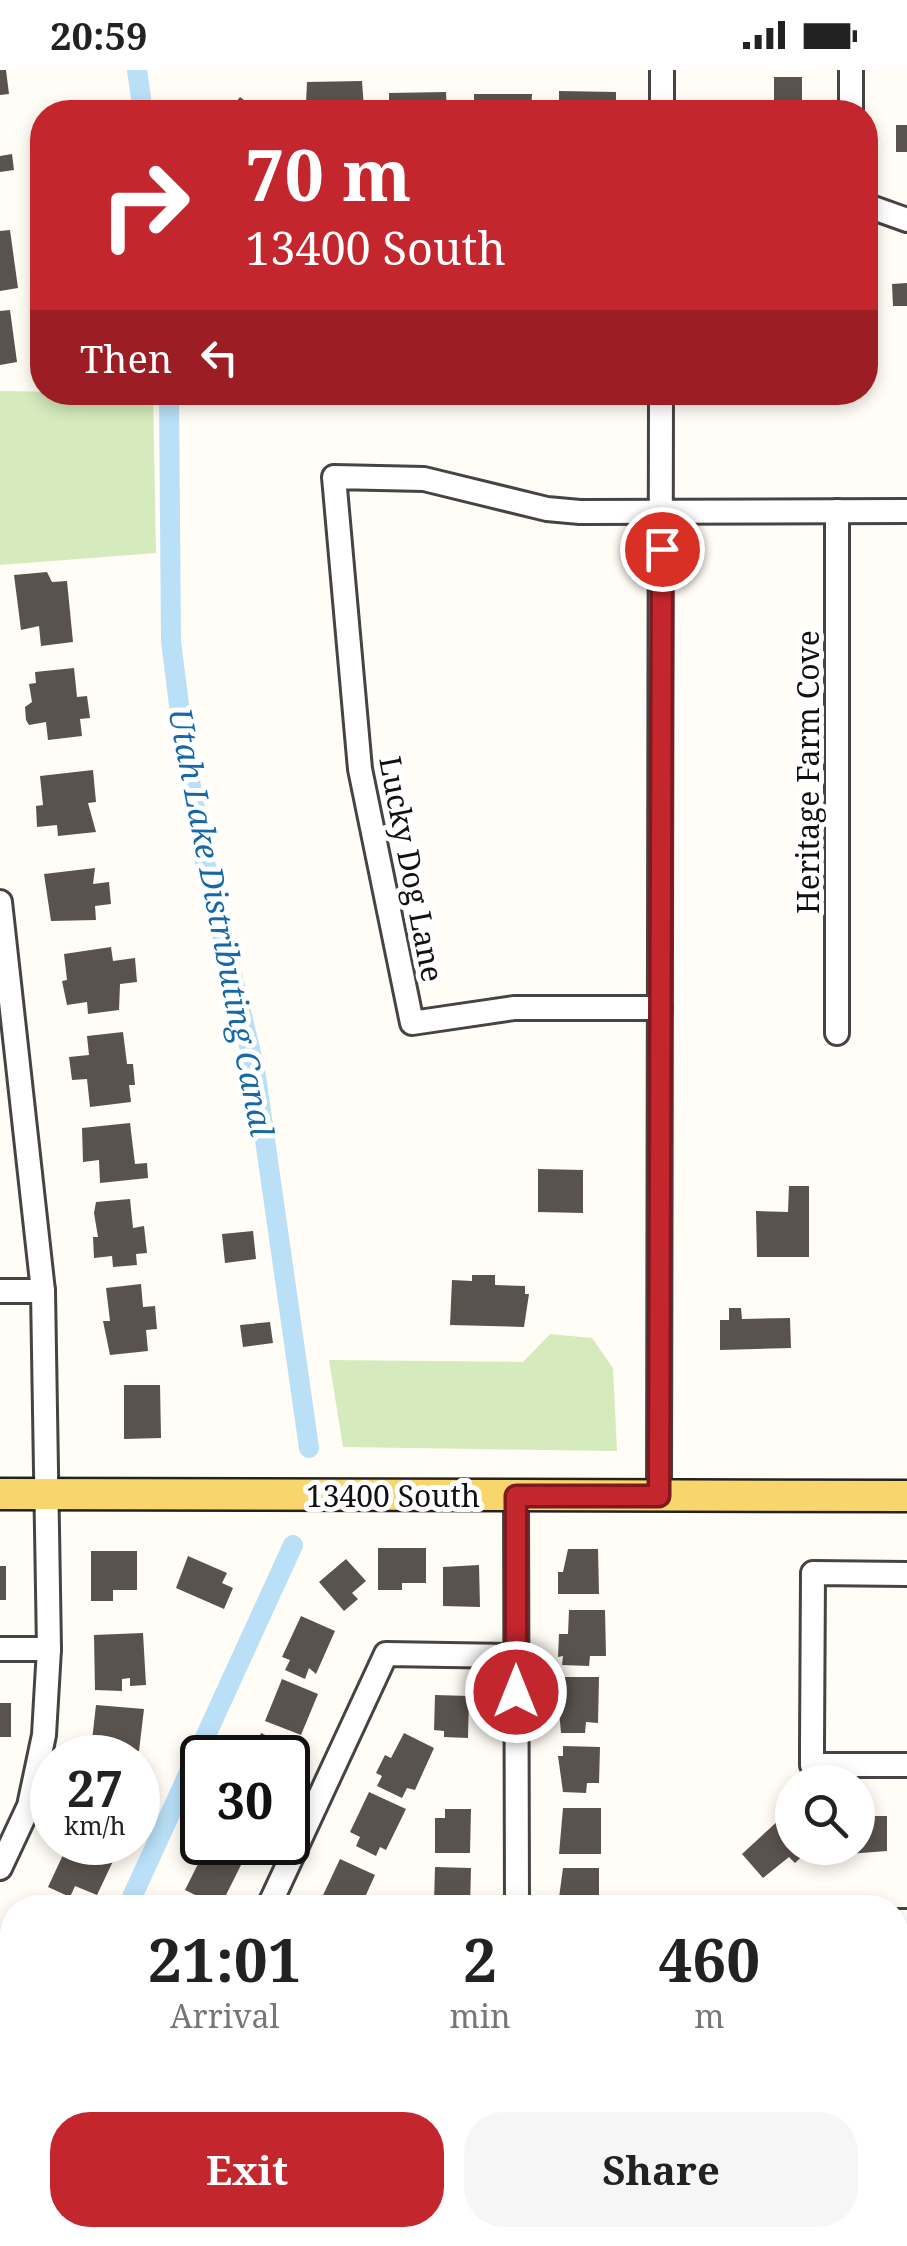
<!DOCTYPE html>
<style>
:root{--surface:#fff;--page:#f6f6f6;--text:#222;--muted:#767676;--accent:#c4262e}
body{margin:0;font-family:"Noto Serif",serif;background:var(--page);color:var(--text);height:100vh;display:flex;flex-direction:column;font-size:38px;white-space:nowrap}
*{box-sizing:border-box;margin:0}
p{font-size:32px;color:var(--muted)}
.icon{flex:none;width:55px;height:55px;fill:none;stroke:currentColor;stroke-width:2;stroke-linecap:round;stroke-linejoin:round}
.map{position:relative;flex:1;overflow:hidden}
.panel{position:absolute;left:0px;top:1825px;width:908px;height:352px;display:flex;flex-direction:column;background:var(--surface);border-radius:40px 40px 0 0;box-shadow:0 5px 15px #0003}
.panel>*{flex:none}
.hud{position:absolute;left:30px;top:30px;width:848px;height:305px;border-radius:40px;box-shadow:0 5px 15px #0003;background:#c4262e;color:#fff;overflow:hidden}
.tools{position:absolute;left:775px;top:1695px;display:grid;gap:20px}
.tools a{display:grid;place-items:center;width:100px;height:100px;border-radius:50%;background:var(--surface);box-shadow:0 5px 15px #0003;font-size:50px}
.speed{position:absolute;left:30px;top:1665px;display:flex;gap:20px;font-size:50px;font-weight:700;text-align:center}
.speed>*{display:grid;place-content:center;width:130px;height:130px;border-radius:50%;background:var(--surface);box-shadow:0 5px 15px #0003;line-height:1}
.speed small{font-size:25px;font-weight:400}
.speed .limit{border:5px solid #111;border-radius:15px;background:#fff;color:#111}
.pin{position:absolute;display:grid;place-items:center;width:85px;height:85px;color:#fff;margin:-42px;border:5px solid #fff;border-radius:50%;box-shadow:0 2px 10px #0007}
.me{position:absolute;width:110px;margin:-55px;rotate:0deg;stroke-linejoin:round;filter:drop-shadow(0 0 8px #0008)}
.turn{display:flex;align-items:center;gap:35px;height:210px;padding:0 50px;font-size:45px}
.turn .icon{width:130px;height:130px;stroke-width:2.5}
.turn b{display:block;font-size:70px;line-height:85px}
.then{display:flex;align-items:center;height:95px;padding:0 50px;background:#0003;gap:20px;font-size:38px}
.eta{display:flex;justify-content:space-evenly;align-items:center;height:170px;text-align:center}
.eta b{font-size:60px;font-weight:700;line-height:70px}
.primary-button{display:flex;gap:20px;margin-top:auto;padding:20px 50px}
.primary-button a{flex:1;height:115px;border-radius:40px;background:var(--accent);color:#fff;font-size:40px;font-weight:700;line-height:115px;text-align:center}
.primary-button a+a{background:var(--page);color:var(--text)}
.status{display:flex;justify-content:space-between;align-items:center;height:70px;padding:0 50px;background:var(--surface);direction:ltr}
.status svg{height:28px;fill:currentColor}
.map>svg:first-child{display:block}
.green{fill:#d5ebbd}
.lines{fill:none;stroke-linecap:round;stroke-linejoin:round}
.canal{stroke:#b9e0f7;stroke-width:20}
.building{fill:#5a524d}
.minor-casing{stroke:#444;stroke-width:28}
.major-casing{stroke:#222;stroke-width:35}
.minor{stroke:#fff;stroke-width:22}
.major{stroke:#f9d66b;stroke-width:30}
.route-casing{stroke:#7f191e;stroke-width:25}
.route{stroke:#c4262e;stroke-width:18}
.labels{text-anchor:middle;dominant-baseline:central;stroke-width:10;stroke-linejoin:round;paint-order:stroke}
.street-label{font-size:30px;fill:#111;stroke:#fff}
.water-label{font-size:32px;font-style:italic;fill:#1768a6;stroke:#fff}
</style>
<div class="status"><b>20:59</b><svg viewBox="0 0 49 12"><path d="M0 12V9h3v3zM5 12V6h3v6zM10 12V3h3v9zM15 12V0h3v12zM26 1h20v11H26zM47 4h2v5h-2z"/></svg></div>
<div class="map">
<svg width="907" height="2176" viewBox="0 0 907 2176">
<rect width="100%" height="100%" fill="#fffdf5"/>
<g class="green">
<path d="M0,321L153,323L156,483L0,495Z"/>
<path d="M550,1264L592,1268L613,1298L617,1381L343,1377L329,1290L523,1292Z"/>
</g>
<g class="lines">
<g class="canal">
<path d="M137,0L143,42"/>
<path d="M169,322L171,571L185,683L204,788L255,1000L309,1378"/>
<path d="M127,1838L293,1475"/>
<path d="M0,2109L12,2082"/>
</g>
</g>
<g class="building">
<path d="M0,0H6L9,24L0,25Z"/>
<rect x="774" y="7" width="28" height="35"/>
<path d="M362,11L364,38H325V34L306,33L307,12Z"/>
<path d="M559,21L616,22V42H559Z"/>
<path d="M446,22L447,42H389V23Z"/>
<path d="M474,24H532L531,42H474Z"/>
<path d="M240,27L260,42H228Z"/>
<rect x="896" y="55" width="11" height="27"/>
<path d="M12,84L14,100L0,102V86Z"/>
<path d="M10,160L18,218L0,221V161Z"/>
<path d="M907,213V236H893L892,214Z"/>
<path d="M10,240L17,292L0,295V241Z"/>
<path d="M47,502L52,512L67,511L73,572L41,576L39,556L21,560L14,505Z"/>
<path d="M74,598L77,627L87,626L90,648L80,649L82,666L48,670L46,652L29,655L26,650L25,637L32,632L29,614L36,613L35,602Z"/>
<path d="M93,700L96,732L88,733L96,762L58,766L57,755L37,757L36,736L43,735L40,706Z"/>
<path d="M95,798L93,814L109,812L111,834L95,836L96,850L51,851L44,804Z"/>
<path d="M111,877L113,891L135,888L137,912L120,914L119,940L88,944L87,932L67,935L62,911L67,910L64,884Z"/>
<path d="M123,962L127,994H133L135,1015H129L131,1032L90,1037L87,1009L72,1010L69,987L89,985L87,966Z"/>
<path d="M130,1053L135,1094L147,1093L148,1108L100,1113L99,1090L83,1092L82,1058Z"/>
<path d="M538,1099L583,1100V1143L538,1142Z"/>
<path d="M789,1116H809V1187H757L756,1141L788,1142Z"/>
<path d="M130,1129L133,1158L144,1156L147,1183L136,1184L137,1195L113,1197L112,1186L94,1188L93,1167H98L94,1143L96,1132Z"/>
<path d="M253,1161L256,1189L225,1193L222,1164Z"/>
<path d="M472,1205H495V1215L525,1216V1224H529L524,1257L450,1255L452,1210L472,1211Z"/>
<path d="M141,1214L143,1237L155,1236L157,1259L146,1260L148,1281L110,1285L103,1251H110L106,1218Z"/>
<path d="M729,1238H741L742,1249L790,1248L791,1278L720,1280V1250H729Z"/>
<path d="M270,1252L273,1273L243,1277L240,1255Z"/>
<path d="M124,1315H160L161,1368L124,1369Z"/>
<path d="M378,1478H426V1513H402V1520H378Z"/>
<path d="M568,1479H598L599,1524H558V1502H563Z"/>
<path d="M91,1481H137V1520H113V1531H91Z"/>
<path d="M188,1486L227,1503L222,1513L233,1518L224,1539L176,1518Z"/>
<path d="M346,1489L366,1511L352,1523L358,1529L344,1541L319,1512Z"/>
<path d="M479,1495L480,1537L443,1536V1497Z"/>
<rect x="0" y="1496" width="6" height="34"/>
<path d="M569,1540H605L606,1586H590L589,1596L562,1595L563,1586L558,1587L559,1564H568Z"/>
<path d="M301,1546L335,1561L316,1604L309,1598L305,1609L285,1600L290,1590L282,1587Z"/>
<path d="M143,1563L146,1615L130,1616V1608L122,1609V1621L95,1620L94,1565Z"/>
<path d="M563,1607H599L598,1653L586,1652L585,1663H561L558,1629H562Z"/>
<path d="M282,1609L318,1624L301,1665L265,1651Z"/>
<path d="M435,1625L469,1626L468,1668L444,1667V1661L434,1660Z"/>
<rect x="0" y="1633" width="11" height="34"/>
<path d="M96,1635L144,1639L139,1681L115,1679L114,1688H90Z"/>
<path d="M261,1663L286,1675L283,1682L297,1688H250Z"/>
<path d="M404,1663L434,1678L415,1720L407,1718L402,1728L377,1716L382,1706L376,1703L385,1685L391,1688Z"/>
<path d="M563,1676L600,1677L599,1713H587L586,1723L563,1722L558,1686H563Z"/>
<path d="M369,1722L406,1739L386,1780L380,1777L376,1786L356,1776L360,1767L350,1762Z"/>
<path d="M563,1738H601V1784H559Z"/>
<path d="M445,1739H471L470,1783H435V1748H445Z"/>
<path d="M858,1746H887V1781L834,1785V1778H858Z"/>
<path d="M780,1749L792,1762V1778H811L795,1793L789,1787L763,1808L742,1784Z"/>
<path d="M69,1772L115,1787L97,1825L75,1816L70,1827L48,1817Z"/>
<path d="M206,1778L241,1795L220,1837L185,1820Z"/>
<path d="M340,1789L375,1805L360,1838H317Z"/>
<path d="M435,1797L471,1798L470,1838L434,1833Z"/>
<path d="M563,1798H599V1835H558Z"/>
<rect x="755" y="1830" width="22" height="8"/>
<path d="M895,1891L907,1892L903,1947H895Z"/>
<path d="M9,1892L12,1893V1941L8,1950L0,1947V1910Z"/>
<path d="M0,1961L12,1966V1997L7,2009L0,2007Z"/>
<rect x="895" y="1986" width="12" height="40"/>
<path d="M900,2106H907L905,2158H895V2113H900Z"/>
<path d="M170,2165H210L205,2176H160Z"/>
<path d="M392,2165H399L423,2176H387Z"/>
<rect x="567" y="2165" width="30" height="9"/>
<rect x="772" y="2166" width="23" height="10"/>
</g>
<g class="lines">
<g class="minor-casing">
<g id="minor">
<path d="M662,42V0"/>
<path d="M851,42V0"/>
<path d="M865,135L907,150"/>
<path d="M837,441V963"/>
<path d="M0,832L43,1221L49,1579L44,1665L29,1736L0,1798"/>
<path d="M660,938H514L412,953L360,699L334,407L424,409L547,439L580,442L907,441"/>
<path d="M0,1221H43"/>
<path d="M516,1426L517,1838"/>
<path d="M659,1426L661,322"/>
<path d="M907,1504L813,1503L812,1675V1695H907"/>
<path d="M0,1579H49"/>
<path d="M268,1838L386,1584L516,1586"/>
<path d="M895,1851H907"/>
<path d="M895,2072H907"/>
<path d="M518,2165V2176"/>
<path d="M110,2176L115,2165"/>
<path d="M341,2176L346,2165"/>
<path d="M841,2176V2165"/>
</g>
</g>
<g class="major-casing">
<path id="major" d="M0,1424L907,1426"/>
</g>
<use href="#minor" class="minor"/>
<use href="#major" class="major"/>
</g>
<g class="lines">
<g class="route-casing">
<path id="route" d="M516,1622V1426H659L662,479"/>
</g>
<use href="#route" class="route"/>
</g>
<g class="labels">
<g class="street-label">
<text transform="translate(807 702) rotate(-90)">Heritage Farm Cove</text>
<text transform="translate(412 799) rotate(79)">Lucky Dog Lane</text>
<text x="393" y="1425">13400 South</text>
</g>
<g class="water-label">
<text transform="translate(222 852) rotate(79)">Utah Lake Distributing Canal</text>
</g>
</g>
</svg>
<div class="tools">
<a><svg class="icon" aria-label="search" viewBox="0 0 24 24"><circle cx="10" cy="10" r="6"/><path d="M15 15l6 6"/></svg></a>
</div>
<div class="speed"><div>27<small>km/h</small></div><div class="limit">30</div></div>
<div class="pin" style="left:662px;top:479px;background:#d93025"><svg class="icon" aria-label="arrive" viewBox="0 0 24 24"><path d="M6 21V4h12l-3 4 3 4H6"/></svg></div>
<svg class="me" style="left:516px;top:1622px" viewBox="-20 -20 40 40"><circle r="17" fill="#c4262e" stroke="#fff" stroke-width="3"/><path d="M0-11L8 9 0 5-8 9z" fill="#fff"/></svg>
<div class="hud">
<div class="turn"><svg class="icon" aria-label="right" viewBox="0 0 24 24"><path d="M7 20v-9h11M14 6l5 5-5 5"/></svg><div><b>70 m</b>13400 South</div></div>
<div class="then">Then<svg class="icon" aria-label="left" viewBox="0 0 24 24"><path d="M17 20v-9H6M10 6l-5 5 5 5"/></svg></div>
</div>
<section class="panel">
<div class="eta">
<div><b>21:01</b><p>Arrival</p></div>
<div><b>2</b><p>min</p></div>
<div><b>460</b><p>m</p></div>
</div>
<div class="primary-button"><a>Exit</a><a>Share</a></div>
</section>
</div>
